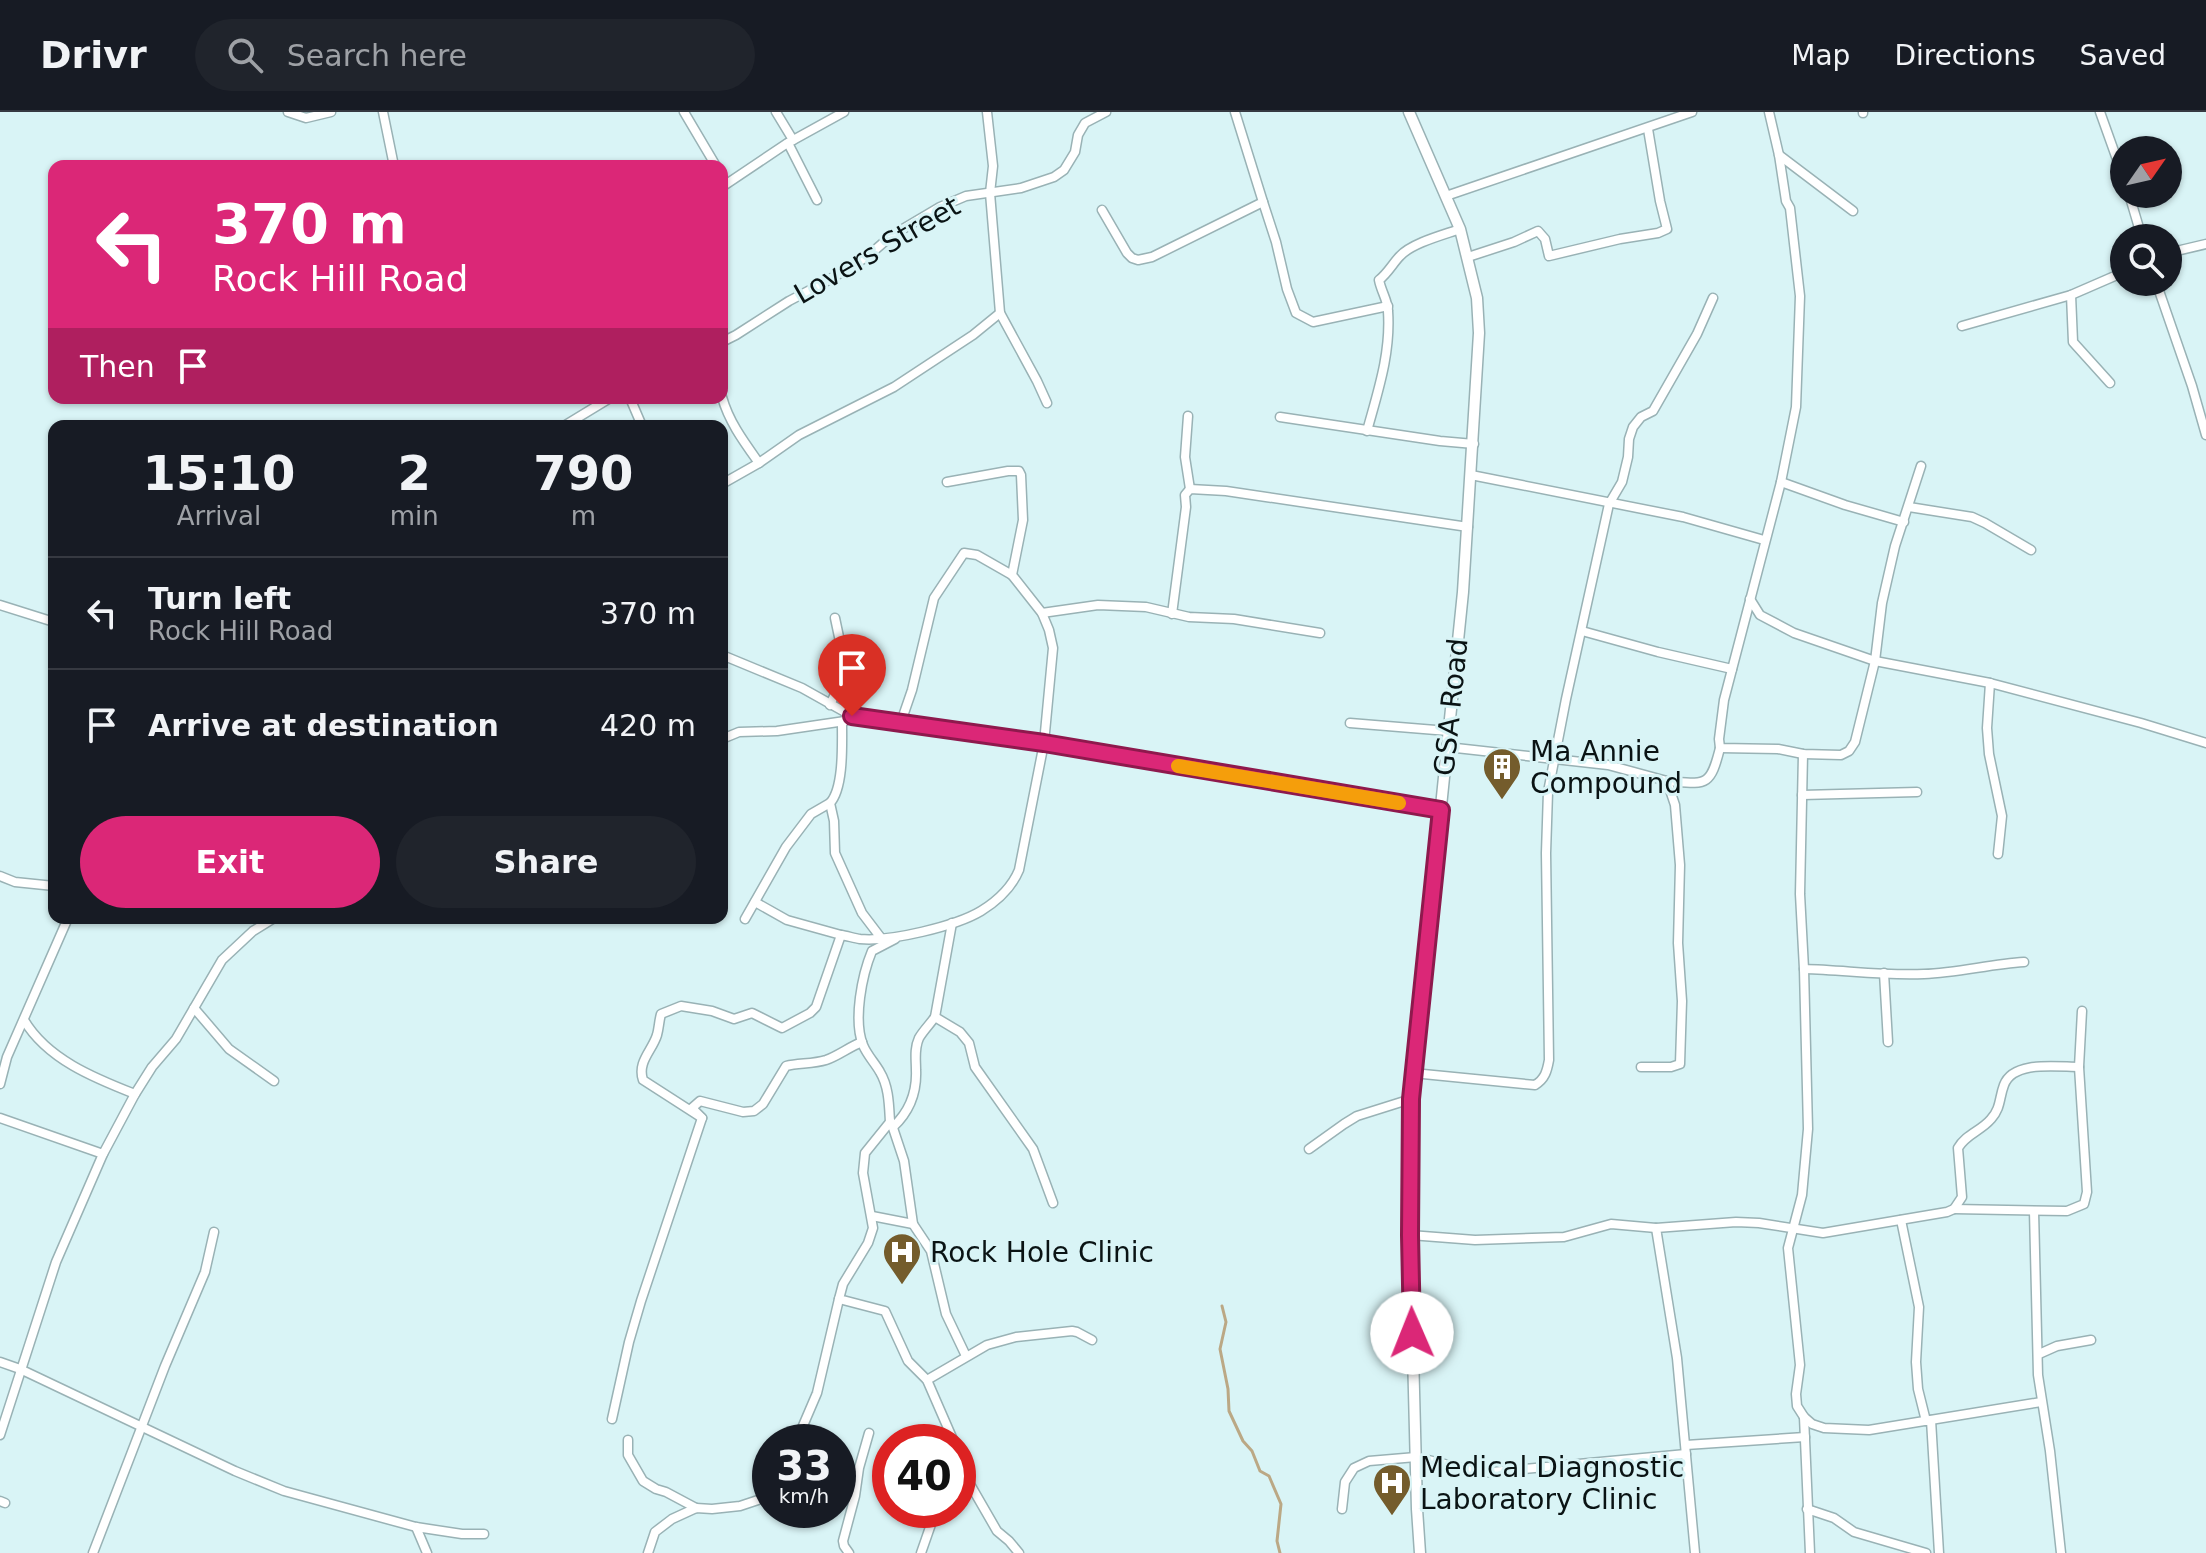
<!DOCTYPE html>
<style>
:root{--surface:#171b24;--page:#20242c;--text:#f1f3f6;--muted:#9ea1a6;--line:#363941;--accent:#db2777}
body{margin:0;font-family:"DejaVu Sans",sans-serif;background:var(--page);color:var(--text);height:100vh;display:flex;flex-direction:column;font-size:30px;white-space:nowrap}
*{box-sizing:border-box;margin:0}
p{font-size:26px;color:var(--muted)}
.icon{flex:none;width:44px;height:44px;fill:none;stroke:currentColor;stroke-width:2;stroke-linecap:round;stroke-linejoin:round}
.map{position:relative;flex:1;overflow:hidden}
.drawer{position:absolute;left:48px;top:308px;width:680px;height:504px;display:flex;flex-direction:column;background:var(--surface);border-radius:16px;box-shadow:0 2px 6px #0004}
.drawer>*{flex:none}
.top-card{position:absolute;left:48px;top:48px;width:680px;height:244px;border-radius:16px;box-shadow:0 2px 6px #0004;background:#db2777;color:#fff;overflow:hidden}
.needle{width:52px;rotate:56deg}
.tools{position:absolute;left:2110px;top:24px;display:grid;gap:16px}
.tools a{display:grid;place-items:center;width:72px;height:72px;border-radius:50%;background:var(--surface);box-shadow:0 2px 6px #0004;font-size:40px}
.speed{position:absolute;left:752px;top:1312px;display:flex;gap:16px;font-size:40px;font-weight:700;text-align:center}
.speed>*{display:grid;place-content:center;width:104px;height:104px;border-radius:50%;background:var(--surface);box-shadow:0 2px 6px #0004;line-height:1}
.speed small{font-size:20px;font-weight:400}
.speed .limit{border:12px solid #d22;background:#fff;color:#111}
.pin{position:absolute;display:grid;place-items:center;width:68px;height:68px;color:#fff;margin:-82px -34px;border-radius:50% 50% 50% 0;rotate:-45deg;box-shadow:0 0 8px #0007}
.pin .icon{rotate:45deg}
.me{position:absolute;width:88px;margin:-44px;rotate:359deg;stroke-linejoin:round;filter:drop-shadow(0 0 6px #0008)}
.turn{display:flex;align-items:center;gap:28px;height:168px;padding:0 32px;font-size:36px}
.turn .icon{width:104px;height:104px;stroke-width:2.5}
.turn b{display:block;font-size:56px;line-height:68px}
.then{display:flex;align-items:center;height:76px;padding:0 32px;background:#0003;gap:16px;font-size:30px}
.eta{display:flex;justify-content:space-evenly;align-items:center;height:136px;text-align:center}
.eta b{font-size:48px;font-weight:600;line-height:56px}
.button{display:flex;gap:16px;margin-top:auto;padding:16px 32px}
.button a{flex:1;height:92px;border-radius:48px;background:var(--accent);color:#fff;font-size:32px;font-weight:600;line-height:92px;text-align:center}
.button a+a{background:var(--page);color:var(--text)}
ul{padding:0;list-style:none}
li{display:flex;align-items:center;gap:24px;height:112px;padding:0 32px;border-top:2px solid var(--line)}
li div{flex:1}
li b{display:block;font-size:30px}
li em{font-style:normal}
header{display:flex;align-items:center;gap:48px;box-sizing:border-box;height:112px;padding:0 40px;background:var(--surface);border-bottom:2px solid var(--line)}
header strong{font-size:38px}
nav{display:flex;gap:44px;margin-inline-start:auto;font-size:28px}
.search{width:560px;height:72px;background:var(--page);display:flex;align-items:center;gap:20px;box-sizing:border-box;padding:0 28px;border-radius:44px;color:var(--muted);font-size:30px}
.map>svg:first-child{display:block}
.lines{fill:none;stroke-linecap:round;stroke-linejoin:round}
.stream{stroke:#bba885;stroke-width:3}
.minor-casing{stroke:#99b2b5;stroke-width:11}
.tertiary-casing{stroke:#99b2b5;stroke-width:13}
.minor{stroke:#fff;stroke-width:8}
.tertiary{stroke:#fff;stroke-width:10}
.route-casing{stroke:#8e194d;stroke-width:20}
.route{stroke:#db2777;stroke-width:14}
.slow{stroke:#f59e0b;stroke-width:14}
.labels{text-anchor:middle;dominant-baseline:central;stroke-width:6;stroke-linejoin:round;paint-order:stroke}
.street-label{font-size:28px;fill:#0a1314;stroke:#d9f4f6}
.poi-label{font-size:28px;fill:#0a1314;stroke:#d9f4f6;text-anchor:start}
</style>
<header>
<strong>Drivr</strong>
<div class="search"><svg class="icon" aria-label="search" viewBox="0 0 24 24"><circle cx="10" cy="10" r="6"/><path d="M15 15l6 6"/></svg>Search here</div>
<nav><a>Map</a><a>Directions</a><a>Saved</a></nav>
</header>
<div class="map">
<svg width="2206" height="1441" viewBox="0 0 2206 1441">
<rect width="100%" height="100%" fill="#d9f4f6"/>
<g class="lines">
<path class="stream" d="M1222,1194L1226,1210L1220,1237L1228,1277L1229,1299L1243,1329L1252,1339L1260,1359L1269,1364L1281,1392L1277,1429L1280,1441"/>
<g class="minor-casing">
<g id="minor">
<path d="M288,0L306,6L331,0"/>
<path d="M383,0L394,54"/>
<path d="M684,0L716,54"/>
<path d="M776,0L793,28"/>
<path d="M987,0L993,54L990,81L1000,201L1037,269L1047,291"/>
<path d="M1769,0L1779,43L1786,89L1790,96L1800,184L1796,295L1781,370L1724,588L1719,627L1720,636L1778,637L1803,642L1841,643L1849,639L1855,630L1875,549L1882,491L1895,434L1921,354"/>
<path d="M1863,0V1"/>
<path d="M2100,0L2124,67"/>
<path d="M788,31L817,88"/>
<path d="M1779,43L1853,99"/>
<path d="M722,75L786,32L844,0"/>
<path d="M2129,82L2142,126"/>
<path d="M1446,84L1692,0"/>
<path d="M1263,90L1276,130L1287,177L1296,201L1313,210L1388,194"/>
<path d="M1102,98L1127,141L1132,146L1138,148L1152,145L1263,90L1235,0"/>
<path d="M2168,141L2206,132"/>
<path d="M1468,145L1514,130L1538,119L1545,127L1549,144L1620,127L1658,121L1667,117L1660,89L1648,17"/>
<path d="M2156,170L2192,274L2206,323"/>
<path d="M1962,214L2071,183"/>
<path d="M722,230L736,223L789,189L827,169L868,144L891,124L940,95L966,84L1021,76L1054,65L1064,58L1075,40L1078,23L1085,11L1106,0"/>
<path d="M2110,271L2073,230L2071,183L2124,160"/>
<path d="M722,285C729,310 744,330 759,351"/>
<path d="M630,286L642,314"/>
<path d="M1188,304L1185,345L1190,377"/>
<path d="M1280,305L1440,329L1474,332"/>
<path d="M564,314L610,286"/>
<path d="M1367,319C1378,279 1391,241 1388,199C1388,189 1381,179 1379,168C1388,161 1393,151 1400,144C1412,131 1443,123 1460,117"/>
<path d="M1471,363L1683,405L1764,428"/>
<path d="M1781,370L1845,393L1904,410"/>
<path d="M722,372L759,351L799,323L894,275L973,223L1000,201"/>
<path d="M1909,395L1972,405L1985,411L2031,438"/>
<path d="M1750,487L1760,503L1794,521L1875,549L1990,571L2141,611L2206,631"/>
<path d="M0,493L54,510"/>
<path d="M1042,501L1098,493L1146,495L1189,505L1234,507L1320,521"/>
<path d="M1172,502L1186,395L1185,383L1190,377L1226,379L1468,415"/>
<path d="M1582,519L1658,540L1732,557"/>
<path d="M722,543L802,576L852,604L1044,631L1441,698"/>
<path d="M1990,571L1987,616L1989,642L2002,704L1998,742"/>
<path d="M830,593L846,558L835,506"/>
<path d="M901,610L912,578L934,486L964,441L977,443L1012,463"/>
<path d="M842,611C842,631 844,676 830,691L834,709L835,741L862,801L881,826"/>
<path d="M1350,611L1448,619"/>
<path d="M722,627L739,620L777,619L845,609"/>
<path d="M1447,635L1608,653L1667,669L1675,693L1680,753L1678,831L1682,889L1680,952L1671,955H1641"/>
<path d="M1803,642L1800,782L1804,857L1808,1017L1802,1083L1788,1136L1800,1253L1796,1282L1797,1294L1804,1305L1812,1312L1824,1316L1869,1318L2041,1290"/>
<path d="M1667,669C1706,672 1710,676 1720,636"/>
<path d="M1802,683L1917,680"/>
<path d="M0,764L15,770L54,774"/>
<path d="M755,790L787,808L841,823"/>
<path d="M745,807L786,735L811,702L830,691"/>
<path d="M952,811L935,905L960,920L969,931L975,955L1033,1037L1053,1091"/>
<path d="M895,827L872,839C862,863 853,908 863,933C867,943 875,951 880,960C889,975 889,993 890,1010L865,1041L863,1061L873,1116L868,1131L843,1172L839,1187L885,1199L908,1249L927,1268L954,1330"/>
<path d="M1804,857C1844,858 1884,864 1924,862C1958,861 1990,852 2024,850"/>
<path d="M1884,861L1888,930"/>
<path d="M194,896L229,937L274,969"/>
<path d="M24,908C47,947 94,966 135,982"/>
<path d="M1413,961L1535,973C1545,967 1547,959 1549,948L1546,741L1548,680L1566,587L1609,392L1622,370L1628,345L1629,327L1633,315L1641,305L1653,299L1697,222L1713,186"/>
<path d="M0,972L7,945L68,806"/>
<path d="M0,1006L103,1042"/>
<path d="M702,1006L643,968C637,950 652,939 657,923C659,916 659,909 661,902L681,894L712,899L734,907L752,901L782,916L810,901L816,895L841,823C847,824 854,826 860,827C890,830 956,814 981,799C997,789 1012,775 1019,758L1044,631L1053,536L1049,518L1042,501L1012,463L1023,408L1021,363L1019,359H1008L947,370"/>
<path d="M891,1010L904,1049L913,1112"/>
<path d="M893,1015C909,1000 917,981 916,958C916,947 914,937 919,926C923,919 930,912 935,905"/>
<path d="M1309,1037L1344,1012L1357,1004L1411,987"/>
<path d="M1954,1097L2067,1099L2084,1092L2087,1080L2079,955L2082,899"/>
<path d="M2034,1099L2038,1263L2050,1339L2061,1441"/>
<path d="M872,1104L913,1112L931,1139L946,1202L966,1244"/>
<path d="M1901,1108L1919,1195L1916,1250L1918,1277L1926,1309"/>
<path d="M1410,1123L1475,1128L1564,1125L1611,1112L1656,1116"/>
<path d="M2039,1242L2057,1234L2091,1228"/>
<path d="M0,1250L20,1257L235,1359L284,1379L416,1415L462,1422H484"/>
<path d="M927,1268L987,1233L1016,1225L1072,1219L1077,1220L1092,1228"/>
<path d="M1804,1305L1810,1441"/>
<path d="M612,1307L629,1230L641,1189L702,1006L692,996L700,989L743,1000L754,999L763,992L786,954C799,951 813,952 826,948C838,944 849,935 862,930"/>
<path d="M1931,1308L1939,1441"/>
<path d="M0,1323L56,1150L103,1042L135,982L152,955L176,927L222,848L253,819L274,806"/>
<path d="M628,1328V1343L643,1369L656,1377L666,1380L696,1396"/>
<path d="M796,1330L817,1281L839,1187"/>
<path d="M1686,1333L1805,1325"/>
<path d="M958,1346L967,1367L997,1419L1009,1429L1019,1441"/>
<path d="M0,1389L5,1391"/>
<path d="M1342,1397L1345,1370L1354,1356L1369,1349L1416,1345L1481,1361L1686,1342"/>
<path d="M1807,1397L1834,1406L1854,1420L1926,1441"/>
<path d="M416,1415L427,1441"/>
<path d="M93,1441L165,1254L205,1160L214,1120"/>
<path d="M648,1441L655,1420L672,1407L696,1396L712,1397L740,1394L758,1388L770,1380"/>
<path d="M849,1441L844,1434L843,1429L855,1384L859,1356L869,1321"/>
<path d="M921,1441L936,1398"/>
<path d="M1695,1441L1677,1246L1656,1116L1736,1110L1759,1111L1823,1121L1947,1100L1954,1097L1962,1085L1958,1036C1966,1022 1981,1019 1991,1007C2001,996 1999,986 2004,973C2013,948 2058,955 2079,955"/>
</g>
</g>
<g class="tertiary-casing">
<path id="tertiary" d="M1409,0L1460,117L1477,186L1479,221L1463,480L1411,987L1410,1123L1417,1397L1420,1441"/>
</g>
<use href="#minor" class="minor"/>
<use href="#tertiary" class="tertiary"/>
</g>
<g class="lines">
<g class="route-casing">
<path id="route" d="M852,604L1044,631L1441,698L1411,987L1410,1123L1412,1221"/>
</g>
<use href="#route" class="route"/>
<path class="slow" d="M1178,654L1399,691"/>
</g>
<defs>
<g id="building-pin" transform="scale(2)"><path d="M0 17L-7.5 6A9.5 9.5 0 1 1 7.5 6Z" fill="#745c2c" stroke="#d9f4f6"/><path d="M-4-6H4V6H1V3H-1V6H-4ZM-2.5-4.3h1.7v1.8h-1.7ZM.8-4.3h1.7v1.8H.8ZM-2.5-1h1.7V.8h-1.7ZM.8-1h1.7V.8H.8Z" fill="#fff"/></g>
<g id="hospital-pin" transform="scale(2)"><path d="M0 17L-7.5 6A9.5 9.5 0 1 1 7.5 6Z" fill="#745c2c" stroke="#d9f4f6"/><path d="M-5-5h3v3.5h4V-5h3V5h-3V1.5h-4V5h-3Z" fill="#fff"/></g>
</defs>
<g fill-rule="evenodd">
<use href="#building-pin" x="1502" y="655"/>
<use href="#hospital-pin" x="902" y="1140"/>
<use href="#hospital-pin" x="1392" y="1371"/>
</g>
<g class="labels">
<g class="street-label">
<text transform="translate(877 138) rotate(-30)">Lovers Street</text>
<text transform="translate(1451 595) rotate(-84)">GSA Road</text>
</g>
<g class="poi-label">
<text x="1530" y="639">Ma Annie<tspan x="1530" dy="32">Compound</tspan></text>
<text x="930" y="1140">Rock Hole Clinic</text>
<text x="1420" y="1355">Medical Diagnostic<tspan x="1420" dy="32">Laboratory Clinic</tspan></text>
</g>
</g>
</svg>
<div class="tools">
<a><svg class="needle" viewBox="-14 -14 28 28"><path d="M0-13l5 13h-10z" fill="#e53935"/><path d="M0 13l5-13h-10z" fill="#9ea1a6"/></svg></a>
<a><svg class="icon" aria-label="search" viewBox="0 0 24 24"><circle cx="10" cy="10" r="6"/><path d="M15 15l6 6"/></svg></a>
</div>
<div class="speed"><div>33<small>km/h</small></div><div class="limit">40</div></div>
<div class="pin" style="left:852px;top:604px;background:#d93025"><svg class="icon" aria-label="arrive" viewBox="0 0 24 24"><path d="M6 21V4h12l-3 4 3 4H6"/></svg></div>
<svg class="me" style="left:1412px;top:1221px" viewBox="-20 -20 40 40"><circle r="19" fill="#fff"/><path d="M0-13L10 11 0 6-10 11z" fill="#db2777"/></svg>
<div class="top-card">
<div class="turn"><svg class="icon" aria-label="left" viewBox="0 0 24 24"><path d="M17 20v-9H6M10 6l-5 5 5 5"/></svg><div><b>370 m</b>Rock Hill Road</div></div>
<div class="then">Then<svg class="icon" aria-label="arrive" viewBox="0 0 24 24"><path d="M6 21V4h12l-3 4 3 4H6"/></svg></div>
</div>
<section class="drawer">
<div class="eta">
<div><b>15:10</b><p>Arrival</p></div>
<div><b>2</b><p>min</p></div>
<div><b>790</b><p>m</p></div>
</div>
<ul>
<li><svg class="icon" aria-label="left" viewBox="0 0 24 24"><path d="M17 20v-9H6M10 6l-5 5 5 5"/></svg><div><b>Turn left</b><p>Rock Hill Road</p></div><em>370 m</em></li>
<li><svg class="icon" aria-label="arrive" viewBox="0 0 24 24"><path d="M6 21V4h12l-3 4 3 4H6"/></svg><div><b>Arrive at destination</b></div><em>420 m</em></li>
</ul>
<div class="button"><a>Exit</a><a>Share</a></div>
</section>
</div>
